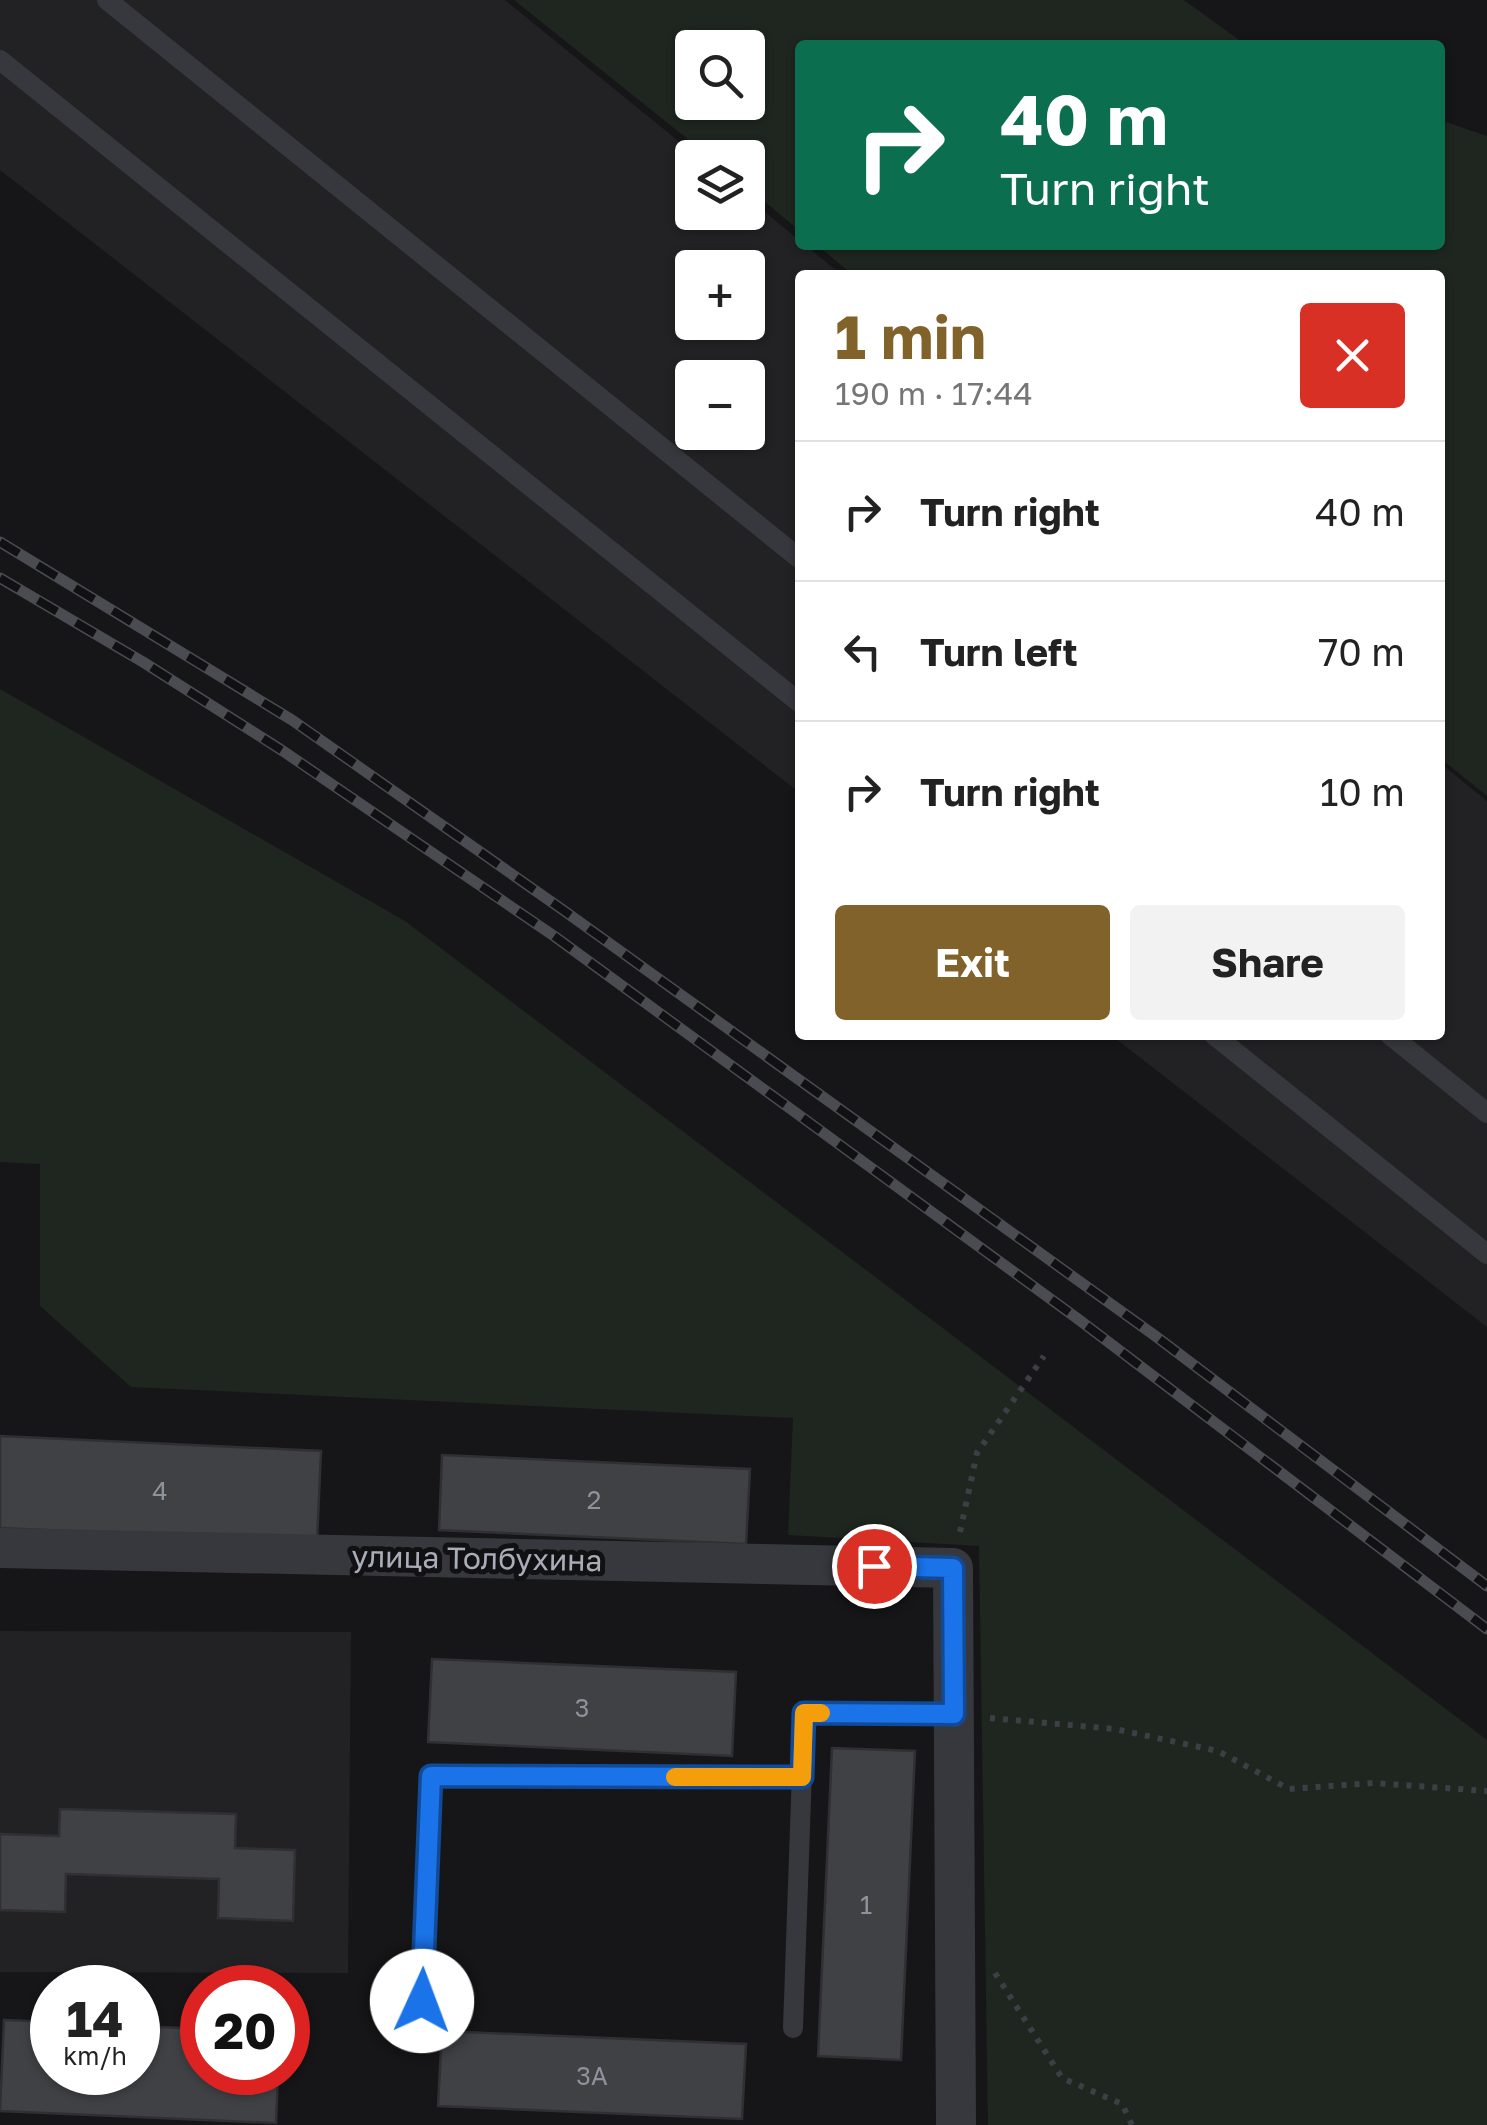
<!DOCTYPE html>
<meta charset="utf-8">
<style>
:root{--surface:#fff;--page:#f2f2f2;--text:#222;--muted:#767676;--line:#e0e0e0;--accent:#80622a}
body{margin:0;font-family:"Golos Text",sans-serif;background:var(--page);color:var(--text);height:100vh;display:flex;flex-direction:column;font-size:38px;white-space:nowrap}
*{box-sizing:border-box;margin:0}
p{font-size:32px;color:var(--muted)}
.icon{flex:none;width:55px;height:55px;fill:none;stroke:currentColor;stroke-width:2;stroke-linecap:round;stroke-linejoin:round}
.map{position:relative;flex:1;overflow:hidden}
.drawer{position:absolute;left:795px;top:270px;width:650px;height:770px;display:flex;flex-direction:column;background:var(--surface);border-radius:10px;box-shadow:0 2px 8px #0004}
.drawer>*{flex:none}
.banner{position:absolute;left:795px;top:40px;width:650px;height:210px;border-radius:10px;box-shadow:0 2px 8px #0004;background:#0b6e4f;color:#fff;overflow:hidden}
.fabs{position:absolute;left:675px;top:30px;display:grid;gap:20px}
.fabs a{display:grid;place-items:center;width:90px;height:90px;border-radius:10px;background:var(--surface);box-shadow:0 2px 8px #0004;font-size:50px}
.speed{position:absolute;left:30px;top:1965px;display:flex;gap:20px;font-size:50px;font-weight:700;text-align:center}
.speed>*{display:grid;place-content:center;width:130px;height:130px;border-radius:50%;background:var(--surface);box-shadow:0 2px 8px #0004;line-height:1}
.speed small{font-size:25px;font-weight:400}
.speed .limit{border:15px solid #d22;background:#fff;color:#111}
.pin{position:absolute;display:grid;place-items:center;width:85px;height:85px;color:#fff;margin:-42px;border:5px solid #fff;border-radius:50%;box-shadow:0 2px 10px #0007}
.me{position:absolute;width:110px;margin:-55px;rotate:2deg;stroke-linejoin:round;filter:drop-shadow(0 0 8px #0008)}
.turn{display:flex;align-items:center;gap:35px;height:210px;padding:0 40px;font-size:45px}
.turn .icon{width:130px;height:130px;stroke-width:2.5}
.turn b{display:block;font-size:70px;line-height:85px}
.round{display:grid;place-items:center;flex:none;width:105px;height:105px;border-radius:10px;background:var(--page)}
.head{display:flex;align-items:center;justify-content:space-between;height:170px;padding:0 40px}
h1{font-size:60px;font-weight:700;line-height:75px;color:var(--accent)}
.primary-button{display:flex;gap:20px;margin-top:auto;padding:20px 40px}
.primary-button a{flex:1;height:115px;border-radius:10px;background:var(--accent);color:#fff;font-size:40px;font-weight:700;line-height:115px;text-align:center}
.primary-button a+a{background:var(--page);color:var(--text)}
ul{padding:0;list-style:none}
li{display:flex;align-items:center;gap:30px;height:140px;padding:0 40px;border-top:2px solid var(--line)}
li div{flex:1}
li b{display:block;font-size:38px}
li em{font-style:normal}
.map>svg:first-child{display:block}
.built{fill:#222225;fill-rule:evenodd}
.green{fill:#1e261f;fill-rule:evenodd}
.building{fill:#404145;stroke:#303034;stroke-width:2.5}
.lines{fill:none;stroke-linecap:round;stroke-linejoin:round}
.path{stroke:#3d3f44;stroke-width:6;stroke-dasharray:5 8;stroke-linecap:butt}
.service{stroke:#37383d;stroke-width:20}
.minor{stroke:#37383d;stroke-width:40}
.rail-casing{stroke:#4a4c52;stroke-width:11}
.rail{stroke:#111113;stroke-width:8;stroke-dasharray:22;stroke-linecap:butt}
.route-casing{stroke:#114b97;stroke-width:25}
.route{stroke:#1a73e8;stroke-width:18}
.slow{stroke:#f59e0b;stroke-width:18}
.labels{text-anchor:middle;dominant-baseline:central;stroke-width:10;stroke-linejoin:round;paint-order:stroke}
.number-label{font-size:25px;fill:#8e929b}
.street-label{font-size:30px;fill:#a8adb8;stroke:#111113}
</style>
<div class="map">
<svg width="1487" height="2125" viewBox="0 0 1487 2125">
<rect width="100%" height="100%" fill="#161618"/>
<g class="built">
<path d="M0,0H505L698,157L692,158V212H748V198L800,241V245H805L842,275H800V793L0,170ZM692,268H748V322H692ZM692,378H748V432H692Z"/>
<path d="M1440,763L1487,801V1327L1111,1035H1440Z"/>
<path d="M0,1631L351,1632L348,1973L0,1972Z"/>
</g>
<g class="green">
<path d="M514,0H1184L1246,45H800V231L748,188V158L710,157ZM692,48H748V102H692Z"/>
<path d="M1440,120L1487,136V796L1440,758V275H853L817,245H1440Z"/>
<path d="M0,689L405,921L1487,1740V2125H988L979,1546L788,1535L793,1418L131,1387L40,1306V1164L0,1162Z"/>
</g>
<g class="building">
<path d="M0,1436L321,1451L317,1542L0,1528Z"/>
<path d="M442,1455L750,1469L746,1544L439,1530Z"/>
<path d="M432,1659L736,1672L732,1756L428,1742Z"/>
<path d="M832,1748L915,1751L901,2060L818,2056Z"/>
<path d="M60,1809L236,1814L235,1848L295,1850L293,1921L218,1918L219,1879L66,1874L65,1912L0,1910V1834L59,1836Z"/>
<path d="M4,2020L52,2022V2072H138V2026L202,2029V2072H278L276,2123L0,2111Z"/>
<path d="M442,2031L746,2044L742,2119L438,2106Z"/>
</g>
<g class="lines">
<g class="path">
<path d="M960,1532L977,1453L1044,1356"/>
<path d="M990,1718L1115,1729L1218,1751L1289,1789L1373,1783L1487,1791"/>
<path d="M995,1973L1062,2078L1122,2104L1132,2125"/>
</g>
<g class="service">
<path d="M107,0L800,559"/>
<path d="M0,60L800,703"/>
<path d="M1214,1035L1487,1254"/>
<path d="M1390,1035L1487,1113"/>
<path d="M422,2001L431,1776L802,1777"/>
<path d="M793,2028L804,1713L954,1714"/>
</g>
<path class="minor" d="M0,1548L953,1568L956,2125"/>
<g class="rail-casing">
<g id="rail">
<path d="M0,542L292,720L563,910L1154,1335L1487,1586"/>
<path d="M0,578L143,662L283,751L554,936L1078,1319L1487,1629"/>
</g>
</g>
<use href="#rail" class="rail"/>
</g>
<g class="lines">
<g class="route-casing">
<path id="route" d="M422,2001L431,1776L802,1777L804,1713L954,1714L953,1568L874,1566"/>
</g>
<use href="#route" class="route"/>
<path class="slow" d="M675,1777H802L804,1713H821"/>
</g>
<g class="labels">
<g class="number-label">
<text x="160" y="1490">4</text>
<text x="594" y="1499">2</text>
<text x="582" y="1707">3</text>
<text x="866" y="1904">1</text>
<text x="592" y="2075">3А</text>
</g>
<g class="street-label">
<text transform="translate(477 1558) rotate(1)">улица Толбухина</text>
</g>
</g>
</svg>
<div class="fabs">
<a><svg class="icon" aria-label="search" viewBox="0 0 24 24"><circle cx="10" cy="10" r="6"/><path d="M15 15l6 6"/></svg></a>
<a><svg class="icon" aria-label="layers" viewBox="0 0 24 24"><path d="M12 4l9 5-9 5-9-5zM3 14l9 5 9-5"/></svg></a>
<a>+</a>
<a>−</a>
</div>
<div class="speed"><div>14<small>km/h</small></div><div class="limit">20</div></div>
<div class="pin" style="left:874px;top:1566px;background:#d93025"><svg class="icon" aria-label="arrive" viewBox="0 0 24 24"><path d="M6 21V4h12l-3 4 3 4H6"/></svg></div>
<svg class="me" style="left:422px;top:2001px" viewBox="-20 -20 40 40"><circle r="19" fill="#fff"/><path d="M0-13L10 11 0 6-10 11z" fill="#1a73e8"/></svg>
<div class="banner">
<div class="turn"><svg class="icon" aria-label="right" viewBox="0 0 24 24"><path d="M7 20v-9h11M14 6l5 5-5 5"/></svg><div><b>40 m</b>Turn right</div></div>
</div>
<section class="drawer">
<div class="head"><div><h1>1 min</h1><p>190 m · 17:44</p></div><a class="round" style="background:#d93025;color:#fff"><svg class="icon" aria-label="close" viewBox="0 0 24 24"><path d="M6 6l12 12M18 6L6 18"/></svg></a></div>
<ul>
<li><svg class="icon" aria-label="right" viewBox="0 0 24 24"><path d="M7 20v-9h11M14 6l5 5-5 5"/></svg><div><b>Turn right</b></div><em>40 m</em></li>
<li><svg class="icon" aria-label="left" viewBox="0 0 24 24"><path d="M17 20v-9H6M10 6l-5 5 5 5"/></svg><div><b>Turn left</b></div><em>70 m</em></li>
<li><svg class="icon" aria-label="right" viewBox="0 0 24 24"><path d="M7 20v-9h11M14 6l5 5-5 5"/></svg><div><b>Turn right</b></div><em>10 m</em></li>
</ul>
<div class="primary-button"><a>Exit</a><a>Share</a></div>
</section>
</div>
